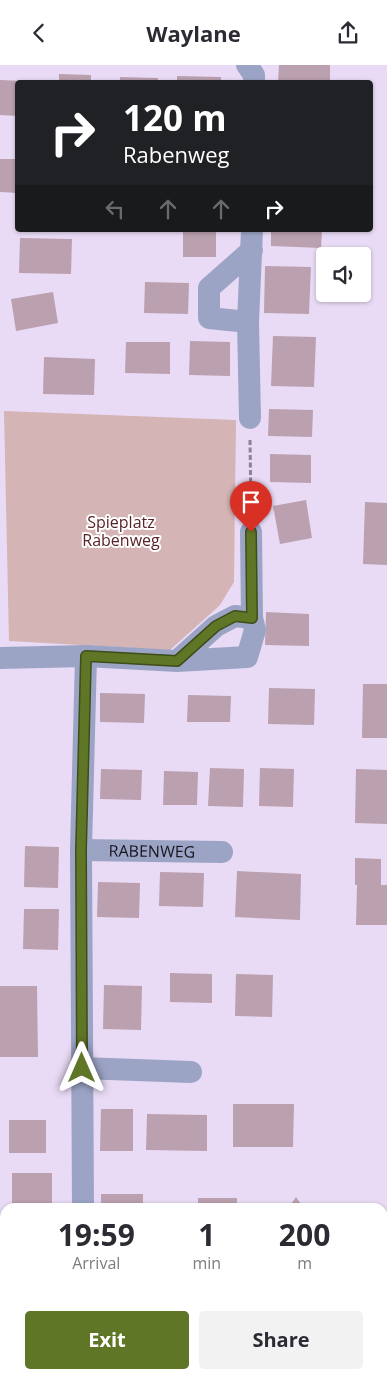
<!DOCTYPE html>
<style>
:root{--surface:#fff;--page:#f2f2f3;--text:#2b2b33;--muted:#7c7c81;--accent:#607627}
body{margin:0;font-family:"Open Sans",sans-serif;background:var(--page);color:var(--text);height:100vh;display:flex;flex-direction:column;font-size:19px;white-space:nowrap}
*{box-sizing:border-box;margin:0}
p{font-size:16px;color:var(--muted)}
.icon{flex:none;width:28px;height:28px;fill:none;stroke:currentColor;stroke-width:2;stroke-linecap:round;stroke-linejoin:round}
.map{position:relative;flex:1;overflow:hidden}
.sheet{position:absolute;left:0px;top:1138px;width:388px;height:176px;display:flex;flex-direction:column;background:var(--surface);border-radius:15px 15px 0 0;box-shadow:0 1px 4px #0004}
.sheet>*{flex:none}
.banner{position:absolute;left:15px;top:15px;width:358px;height:152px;border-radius:5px;box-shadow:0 1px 4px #0004;background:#202124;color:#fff;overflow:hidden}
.tools{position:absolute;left:316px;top:182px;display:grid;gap:10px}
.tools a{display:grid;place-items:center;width:55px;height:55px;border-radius:5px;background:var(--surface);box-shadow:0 1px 4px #0004;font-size:25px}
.pin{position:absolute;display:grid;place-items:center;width:42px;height:42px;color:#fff;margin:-51px -21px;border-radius:50% 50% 50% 0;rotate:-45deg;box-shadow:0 0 5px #0007}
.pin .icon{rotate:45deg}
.me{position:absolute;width:55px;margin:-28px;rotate:0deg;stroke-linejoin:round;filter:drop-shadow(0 0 4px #0008)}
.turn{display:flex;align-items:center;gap:18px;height:105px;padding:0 25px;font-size:22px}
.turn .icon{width:65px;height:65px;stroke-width:2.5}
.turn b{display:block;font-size:35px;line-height:42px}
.lanes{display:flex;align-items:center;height:48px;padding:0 25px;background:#0003;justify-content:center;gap:25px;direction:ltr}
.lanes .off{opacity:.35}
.eta{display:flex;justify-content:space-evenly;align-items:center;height:85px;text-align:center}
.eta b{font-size:30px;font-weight:700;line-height:35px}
.action{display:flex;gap:10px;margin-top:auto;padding:10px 25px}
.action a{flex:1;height:58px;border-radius:5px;background:var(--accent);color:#fff;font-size:20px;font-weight:700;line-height:58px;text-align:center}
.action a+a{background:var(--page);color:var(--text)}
header{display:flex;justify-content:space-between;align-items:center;height:65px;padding:0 25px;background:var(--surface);font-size:22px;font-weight:700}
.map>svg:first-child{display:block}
.green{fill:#d4b4b4}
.building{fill:#bba0af}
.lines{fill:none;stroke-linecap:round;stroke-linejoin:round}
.path{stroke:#8b8294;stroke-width:3;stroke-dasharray:5 2.5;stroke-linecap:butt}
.minor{stroke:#9ca4c6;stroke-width:22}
.route-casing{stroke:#3e4d19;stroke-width:12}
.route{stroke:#607627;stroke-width:9}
.labels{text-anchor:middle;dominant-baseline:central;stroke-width:4;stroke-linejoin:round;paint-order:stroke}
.park-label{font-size:16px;fill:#5a2327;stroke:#fff}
.street-label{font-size:16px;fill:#19151e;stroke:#fff}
</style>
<header><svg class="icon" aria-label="back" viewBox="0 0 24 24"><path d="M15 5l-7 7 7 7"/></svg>Waylane<svg class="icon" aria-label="share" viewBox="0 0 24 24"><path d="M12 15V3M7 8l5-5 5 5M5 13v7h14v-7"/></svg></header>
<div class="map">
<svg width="387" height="1313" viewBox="0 0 387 1313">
<rect width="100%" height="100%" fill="#e9dbf5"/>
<path class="green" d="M4,346L236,355L234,517L220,540L170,585L9,576Z"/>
<g class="building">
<path d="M279,0H330V18H278Z"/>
<path d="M59,9L91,10V18H59Z"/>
<path d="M177,11L221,12V18H177Z"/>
<path d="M120,12L158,13V18H120Z"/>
<path d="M0,15L25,16V18H18V51L0,50Z"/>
<path d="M0,94H18V128L0,127Z"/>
<rect x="183" y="165" width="33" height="27"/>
<path d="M271,165H322L321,183L271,181Z"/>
<path d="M20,173L72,174L71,209L19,208Z"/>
<path d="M265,201L311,202L309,249L264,248Z"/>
<path d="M145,217L189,218L188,249L144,248Z"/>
<path d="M53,227L58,258L16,266L11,234Z"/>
<path d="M273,271L316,272L314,322L271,321Z"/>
<path d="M190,276L230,277V311L189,310Z"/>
<path d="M126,277H170V309L125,308Z"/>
<path d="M44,292L95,294L94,330L43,329Z"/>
<path d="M269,344L313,345L312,372L268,371Z"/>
<path d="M270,389L311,390V418L270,417Z"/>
<path d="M306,435L312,473L280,479L273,441Z"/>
<path d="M365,437L387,438V500L363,499Z"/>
<path d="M266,547L309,549V581L265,580Z"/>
<path d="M363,619H387V673H362Z"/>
<path d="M269,623L315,624L314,660L268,659Z"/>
<path d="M100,628L145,629L144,658L100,657Z"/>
<path d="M188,630L231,631L230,657H187Z"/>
<path d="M210,703L244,704L243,742L208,741Z"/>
<path d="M260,703L294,704L293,742L259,741Z"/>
<path d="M101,704L142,705L141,735L100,734Z"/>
<path d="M356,704L387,705V759L355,758Z"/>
<path d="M164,706L198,707L197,740H163Z"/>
<path d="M25,781L59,782L58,823L24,822Z"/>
<path d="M355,793L381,794V820H387V860H356L357,820H355Z"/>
<path d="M237,806L301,809L300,855L235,852Z"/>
<path d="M160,807L204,808L203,842L159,841Z"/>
<path d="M98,817L140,818L139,853L97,852Z"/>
<path d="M24,844H59L58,885L23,884Z"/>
<path d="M170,908L212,909V938L170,937Z"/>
<path d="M236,909L273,910L272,952L235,951Z"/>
<path d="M104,920L142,921L141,965L103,964Z"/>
<path d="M0,921H37L38,992H0Z"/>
<path d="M233,1039H294L293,1082H233Z"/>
<path d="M101,1044H133V1086H100Z"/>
<path d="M147,1049L207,1050V1086L146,1085Z"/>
<rect x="9" y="1055" width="37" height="33"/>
<rect x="12" y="1108" width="40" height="34"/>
<rect x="101" y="1129" width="42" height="13"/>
<path d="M296,1132L303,1142H289Z"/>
<rect x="198" y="1133" width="39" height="9"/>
<rect x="0" y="1178" width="5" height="35"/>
<rect x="382" y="1178" width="3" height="22"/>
<rect x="0" y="1254" width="5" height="45"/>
<rect x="382" y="1267" width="5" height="29"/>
<rect x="13" y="1309" width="32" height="4"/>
<rect x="277" y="1309" width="41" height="4"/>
</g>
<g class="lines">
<path class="path" d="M250,375L251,446"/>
<g class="minor">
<path d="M247,0L254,10V18"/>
<path d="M252,185L209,223V253L248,257L252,165"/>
<path d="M248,257L250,353"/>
<path d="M251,467L252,553"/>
<path d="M0,593L86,591L177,596L247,592L255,565L252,553L235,551L216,561L177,596"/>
<path id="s1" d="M81,785L222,787"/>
<path d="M82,1003L191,1007"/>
<path d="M83,1142L81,785L86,591"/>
<path d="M84,1309V1313"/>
<path d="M229,1313L241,1309"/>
</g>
</g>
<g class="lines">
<g class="route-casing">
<path id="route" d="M82,1003L81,785L86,591L177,596L216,561L235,551L252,553L251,467"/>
</g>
<use href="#route" class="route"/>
</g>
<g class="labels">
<g class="park-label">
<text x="121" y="457">Spieplatz<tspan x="121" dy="18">Rabenweg</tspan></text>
</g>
<g class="street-label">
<text stroke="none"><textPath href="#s1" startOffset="71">RABENWEG</textPath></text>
</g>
</g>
</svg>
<div class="tools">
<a><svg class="icon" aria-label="sound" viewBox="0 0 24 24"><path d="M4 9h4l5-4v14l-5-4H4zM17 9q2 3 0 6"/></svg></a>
</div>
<div class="pin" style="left:251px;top:467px;background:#d93025"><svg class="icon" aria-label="arrive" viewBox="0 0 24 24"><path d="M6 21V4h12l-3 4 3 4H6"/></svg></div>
<svg class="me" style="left:82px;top:1003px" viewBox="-20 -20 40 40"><path d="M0-17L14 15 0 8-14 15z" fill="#607627" stroke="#fff" stroke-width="4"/></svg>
<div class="banner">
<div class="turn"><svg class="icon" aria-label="right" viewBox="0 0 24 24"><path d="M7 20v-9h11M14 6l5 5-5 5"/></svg><div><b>120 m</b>Rabenweg</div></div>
<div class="lanes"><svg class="icon off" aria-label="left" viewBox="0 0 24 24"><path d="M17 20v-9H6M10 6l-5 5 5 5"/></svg><svg class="icon off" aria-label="ahead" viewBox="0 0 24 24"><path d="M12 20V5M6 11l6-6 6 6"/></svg><svg class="icon off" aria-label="ahead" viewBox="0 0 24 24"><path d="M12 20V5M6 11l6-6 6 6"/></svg><svg class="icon" aria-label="right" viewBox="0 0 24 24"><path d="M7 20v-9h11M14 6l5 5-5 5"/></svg></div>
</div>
<section class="sheet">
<div class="eta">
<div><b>19:59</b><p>Arrival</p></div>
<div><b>1</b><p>min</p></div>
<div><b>200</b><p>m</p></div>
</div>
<div class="action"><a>Exit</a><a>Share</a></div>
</section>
</div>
